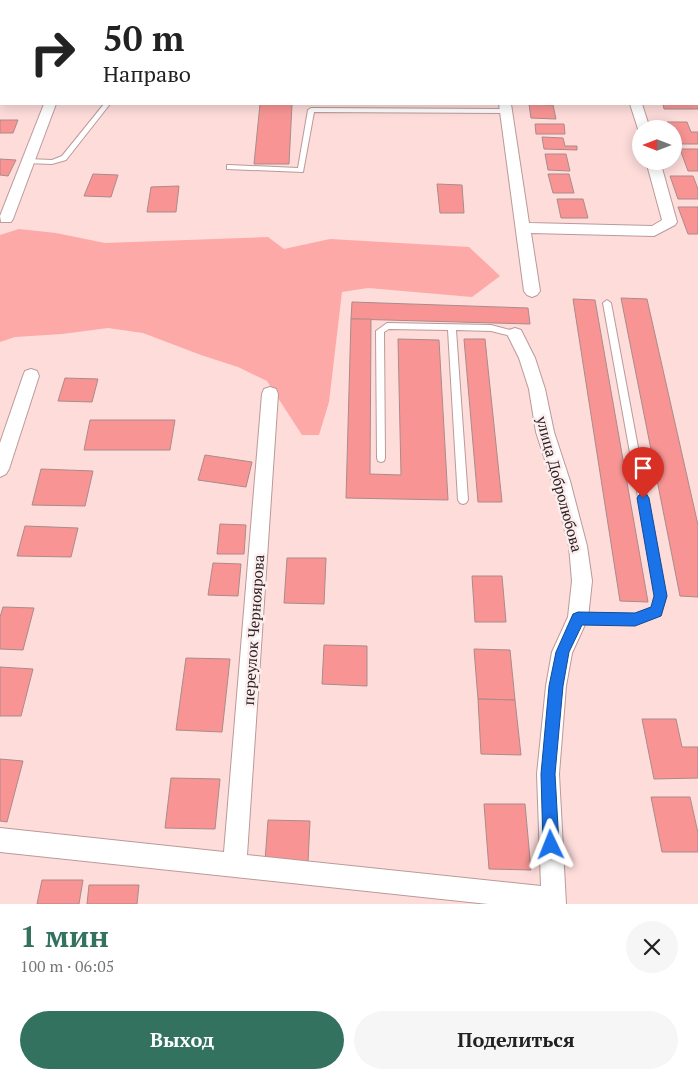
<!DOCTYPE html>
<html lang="ru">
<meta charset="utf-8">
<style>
:root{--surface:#fff;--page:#f6f6f6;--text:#222;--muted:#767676;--accent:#33725e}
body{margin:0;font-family:"PT Serif",serif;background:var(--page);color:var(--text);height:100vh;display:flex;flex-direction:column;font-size:19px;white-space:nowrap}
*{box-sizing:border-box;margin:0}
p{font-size:16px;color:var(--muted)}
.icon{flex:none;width:28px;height:28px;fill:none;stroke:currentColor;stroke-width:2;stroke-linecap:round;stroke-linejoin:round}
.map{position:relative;height:904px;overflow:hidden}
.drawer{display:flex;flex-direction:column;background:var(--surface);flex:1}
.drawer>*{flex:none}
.top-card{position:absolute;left:0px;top:0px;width:699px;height:105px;box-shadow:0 2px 12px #0003;background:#fff;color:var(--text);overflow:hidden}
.needle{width:32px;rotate:270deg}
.fabs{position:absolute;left:632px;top:120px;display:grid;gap:10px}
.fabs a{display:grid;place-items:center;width:50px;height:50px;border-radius:50%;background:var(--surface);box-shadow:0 2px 12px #0003;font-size:25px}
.pin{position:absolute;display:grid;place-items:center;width:42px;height:42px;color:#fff;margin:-51px -21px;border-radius:50% 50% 50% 0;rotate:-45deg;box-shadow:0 0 5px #0007}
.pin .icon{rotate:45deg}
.me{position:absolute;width:55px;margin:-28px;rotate:358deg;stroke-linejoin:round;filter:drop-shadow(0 0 4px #0008)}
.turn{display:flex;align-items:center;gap:18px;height:105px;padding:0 20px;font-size:22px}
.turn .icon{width:65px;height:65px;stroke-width:2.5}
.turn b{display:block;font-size:35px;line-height:42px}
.round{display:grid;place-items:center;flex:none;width:52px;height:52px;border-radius:26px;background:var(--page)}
.head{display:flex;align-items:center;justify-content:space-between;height:85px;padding:0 20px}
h1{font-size:30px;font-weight:700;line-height:38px;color:var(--accent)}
.button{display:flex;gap:10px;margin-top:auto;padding:10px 20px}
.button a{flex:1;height:58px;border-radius:30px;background:var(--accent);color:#fff;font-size:20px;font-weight:700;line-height:58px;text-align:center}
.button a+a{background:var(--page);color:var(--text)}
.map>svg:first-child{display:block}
.green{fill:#fca9a7}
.building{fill:#f89594;stroke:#aa8b8a}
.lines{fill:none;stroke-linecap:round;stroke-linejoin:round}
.lane-casing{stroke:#ba9a99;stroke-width:2}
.street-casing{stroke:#ba9a99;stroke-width:2}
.lane{fill:#fff;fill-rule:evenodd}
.street{fill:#fff;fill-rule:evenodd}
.route{fill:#1a73e8;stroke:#114b97}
.labels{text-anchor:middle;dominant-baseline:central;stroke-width:5;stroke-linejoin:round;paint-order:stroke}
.street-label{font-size:15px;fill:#2e2222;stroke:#fceeee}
</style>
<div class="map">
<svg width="698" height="904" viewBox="0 0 698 904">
<rect width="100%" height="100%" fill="#fddcda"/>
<path class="green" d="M19,229L56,233L105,243L268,237L284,249L330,239L469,247L500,276L472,297L368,288L342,292L329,402L319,435H302L267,381L238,367L201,355L143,333L108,328L62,334L15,337L0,342V235Z"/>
<g class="building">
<path d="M698,95V109H664L663,104H698Z"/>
<path d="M260,104H292L289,164H254Z"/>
<path d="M529,104L553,105L556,119L531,118Z"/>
<path d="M0,120H18L13,133H0Z"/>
<path d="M667,122H687L691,132H698V144H674V129H663H669Z"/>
<path d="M535,124H564L565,134H536Z"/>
<path d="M542,137L563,138L565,146H577V150L544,149Z"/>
<path d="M680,149H698V171H688Z"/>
<path d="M545,154H566L570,171L548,170Z"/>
<path d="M0,159L16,160L8,176L0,175Z"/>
<path d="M93,174L118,175L111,197L84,196Z"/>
<path d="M548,174H569L574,193H553Z"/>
<path d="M670,176H693L698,189V199H678Z"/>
<path d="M437,184L462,185L464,213H440Z"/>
<path d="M179,186L176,212H147L151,187Z"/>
<path d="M557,199H583L588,218H561Z"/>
<path d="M678,207H698V234H688Z"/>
<path d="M621,298L647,299L698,525V597L680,596Z"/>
<path d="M573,299L595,300L648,602L620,601Z"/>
<path d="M352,302L528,308L530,324L351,319Z"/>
<path d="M351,319H371L370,474L401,475L398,339L439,340L448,500L346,498Z"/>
<path d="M464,339H485L502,502H478Z"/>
<path d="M65,378L98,379L92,402L58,401Z"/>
<path d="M90,420H175L170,450H84Z"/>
<path d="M205,455L252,462L246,487L198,480Z"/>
<path d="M41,469L93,471L85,506L32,505Z"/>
<path d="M220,524L246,525L244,554H217Z"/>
<path d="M25,526L78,528L71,557L17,556Z"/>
<path d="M287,558H326L324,604L284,603Z"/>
<path d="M213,563L241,564L238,596L208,595Z"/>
<path d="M472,576H502L506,622H475Z"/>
<path d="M3,607L34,608L23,650L0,649V617Z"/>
<path d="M324,645L367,646V686L322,684Z"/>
<path d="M474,649L510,650L515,700L478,699Z"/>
<path d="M186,658L230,659L222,732L176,730Z"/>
<path d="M0,667L33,669L21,716H0Z"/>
<path d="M478,699L515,700L521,755L481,754Z"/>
<path d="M642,719H676L682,747H698V778L654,779Z"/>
<path d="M0,759L23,761L7,822L0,821Z"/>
<path d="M171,778L220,779L215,829L165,828Z"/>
<path d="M651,797H690L698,833V852H662Z"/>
<path d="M484,804H525L531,870L489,869Z"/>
<path d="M268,820L310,821L308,862L265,861Z"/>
<path d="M42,880H83L79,904H37Z"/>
<path d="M89,885H139L137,904H87Z"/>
</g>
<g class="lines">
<g class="lane-casing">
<g id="lane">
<rect x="263" y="0" width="6" height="1"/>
<rect x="307" y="0" width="6" height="1"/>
<path d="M104,104H110L66,160L52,164L26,163V159H28L52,160L62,156Z"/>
<path d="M311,108L506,109L509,111L506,113L314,112L303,172L227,169V165H229L298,168L308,110Z"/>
<path d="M607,300L611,303L666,597L661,615L635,624L578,623L574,621L573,618L574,615L578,613L635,614L653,608L656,597L603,303Z"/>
<path d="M387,323L491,325L518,332L519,334L515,337L491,331L456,330L468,500L466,503L463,504L460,503L458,500L448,330L389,329L384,332L385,458L384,461L381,462L378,461L377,458L376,331Z"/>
</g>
</g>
<g class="street-casing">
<g id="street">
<rect x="484" y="0" width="10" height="1"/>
<rect x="0" y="21" width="1" height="6"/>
<path d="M44,104H56L13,219L11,222H1L0,216Z"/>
<path d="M499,104H511L529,223L652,226L662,220L646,161H660L677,222L675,225L654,236L531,233L540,291L537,295L532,297L527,295L524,291Z"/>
<path d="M630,104H642L650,129H641V132H639Z"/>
<path d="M515,328L521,330L535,358L545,389L554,432L570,481L587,546L592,581L588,618L572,653L566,686L559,774L566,904H488L0,852V828L224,852L262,394L264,389L270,387L276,389L278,394L247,855L541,886L537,774L546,686L552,652L568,617L572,581L569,546L552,481L536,432L529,389L519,358L507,334L509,330Z"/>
<path d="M31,369L37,371L39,376L9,469L6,474L0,477V443L23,376L25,371Z"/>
</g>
</g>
<use href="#lane" class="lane"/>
<use href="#street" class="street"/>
</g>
<path class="route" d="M643,493L647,495L649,498L667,596L661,616L635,626L582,625L569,652L563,686L555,774L559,845L556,851L551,853L546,851L543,845L541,774L549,686L556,652L573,614L578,612L635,613L651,607L654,596L637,498L639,495Z"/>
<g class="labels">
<g class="street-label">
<text transform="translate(560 484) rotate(75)">улица Добролюбова</text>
<text transform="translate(253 630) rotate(-86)">переулок Черноярова</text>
</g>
</g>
</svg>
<div class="fabs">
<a><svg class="needle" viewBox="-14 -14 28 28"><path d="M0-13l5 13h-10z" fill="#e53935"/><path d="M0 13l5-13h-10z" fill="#767676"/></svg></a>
</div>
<div class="pin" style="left:643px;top:498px;background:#d93025"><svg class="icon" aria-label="arrive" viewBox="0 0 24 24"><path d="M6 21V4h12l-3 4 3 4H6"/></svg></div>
<svg class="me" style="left:551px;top:845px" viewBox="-20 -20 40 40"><path d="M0-17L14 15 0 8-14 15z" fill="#1a73e8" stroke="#fff" stroke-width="4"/></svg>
<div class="top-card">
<div class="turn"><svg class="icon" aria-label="right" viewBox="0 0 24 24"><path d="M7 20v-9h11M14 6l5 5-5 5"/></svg><div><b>50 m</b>Направо</div></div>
</div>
</div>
<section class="drawer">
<div class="head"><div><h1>1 мин</h1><p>100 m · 06:05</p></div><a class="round"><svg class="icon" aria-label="close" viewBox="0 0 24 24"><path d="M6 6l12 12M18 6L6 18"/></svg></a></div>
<div class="button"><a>Выход</a><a>Поделиться</a></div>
</section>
